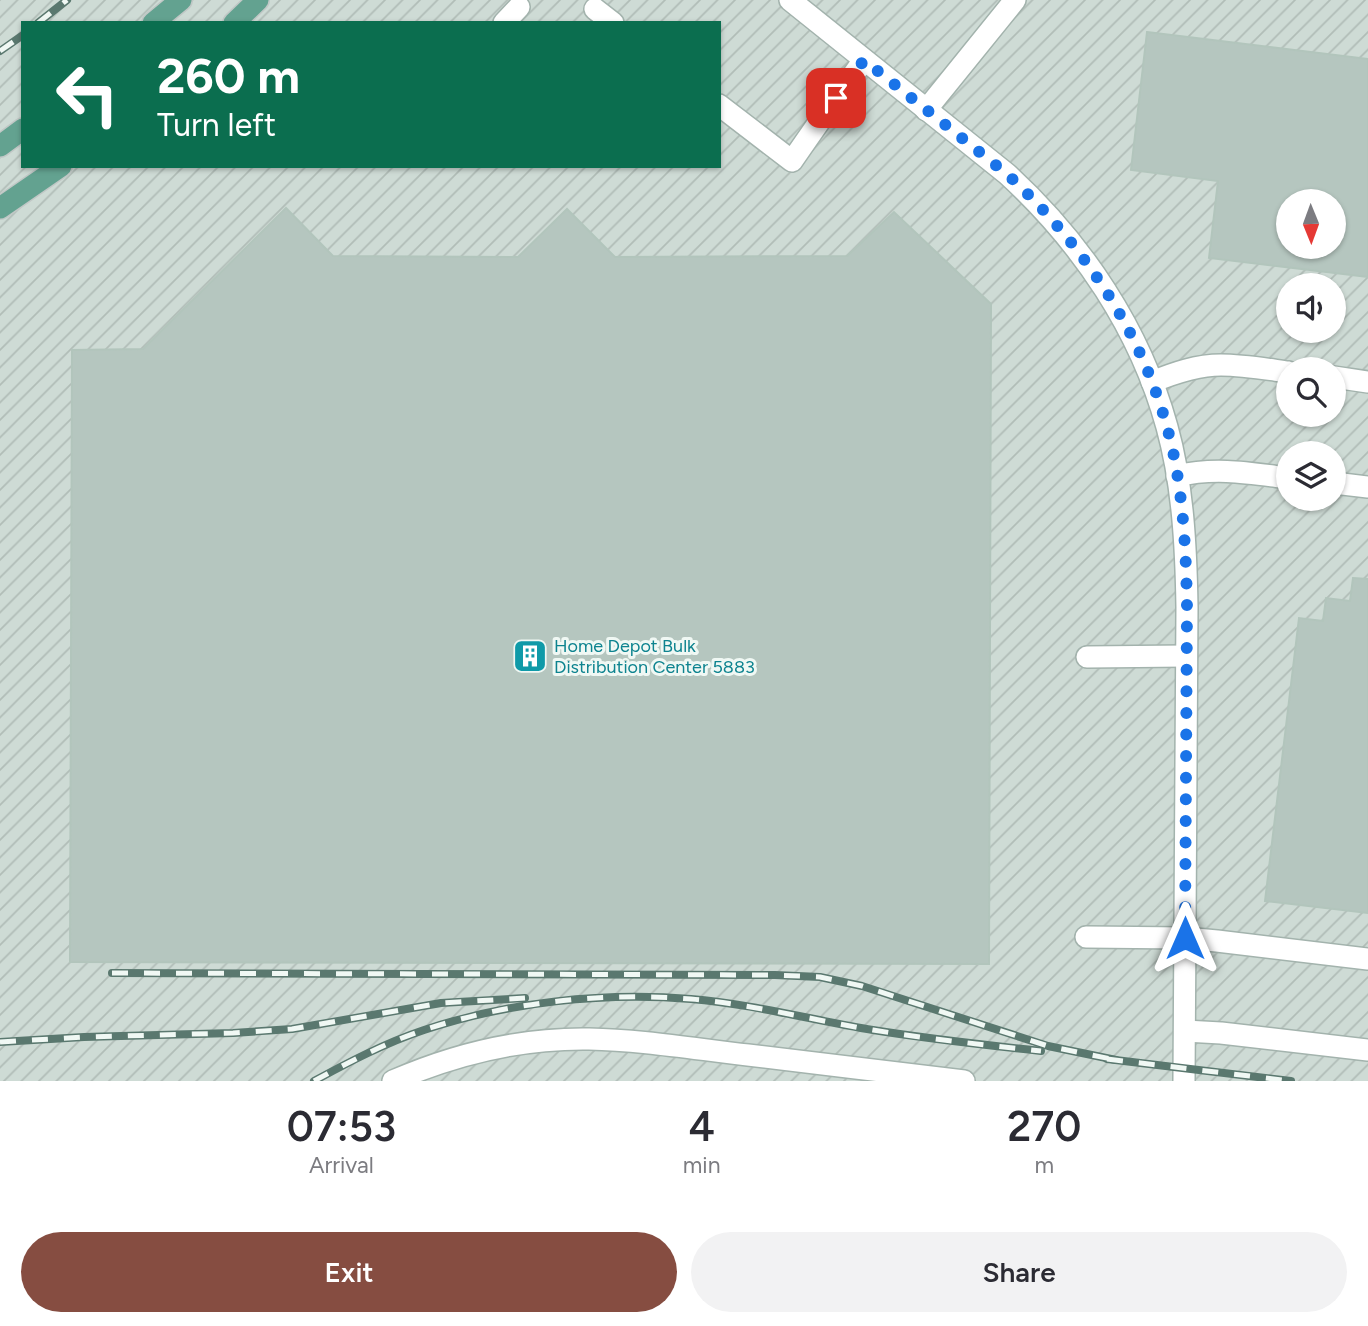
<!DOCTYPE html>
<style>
:root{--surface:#fff;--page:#f2f2f3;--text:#2b2b33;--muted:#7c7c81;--accent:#864d41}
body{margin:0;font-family:Figtree,sans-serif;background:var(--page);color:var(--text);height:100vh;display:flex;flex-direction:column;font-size:26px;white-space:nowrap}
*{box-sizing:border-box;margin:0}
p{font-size:23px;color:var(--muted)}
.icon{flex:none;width:38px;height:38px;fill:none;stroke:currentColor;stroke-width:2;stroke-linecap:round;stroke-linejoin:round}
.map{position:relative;height:1081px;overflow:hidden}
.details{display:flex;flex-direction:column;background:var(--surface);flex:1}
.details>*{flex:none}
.banner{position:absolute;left:21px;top:21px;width:700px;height:147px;border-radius:0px;box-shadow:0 2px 5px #0004;background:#0b6e4f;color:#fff;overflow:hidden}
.needle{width:46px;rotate:179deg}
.tools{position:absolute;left:1276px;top:189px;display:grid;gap:14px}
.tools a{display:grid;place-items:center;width:70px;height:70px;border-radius:50%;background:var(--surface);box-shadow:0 2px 5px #0004;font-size:35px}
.pin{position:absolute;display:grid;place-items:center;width:60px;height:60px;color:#fff;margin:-30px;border-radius:14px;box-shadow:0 4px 10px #0006}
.me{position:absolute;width:77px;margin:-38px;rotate:0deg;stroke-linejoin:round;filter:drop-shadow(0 0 5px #0008)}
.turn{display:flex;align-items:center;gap:24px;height:147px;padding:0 21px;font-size:32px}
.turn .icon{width:91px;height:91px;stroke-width:2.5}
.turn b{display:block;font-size:49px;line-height:60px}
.eta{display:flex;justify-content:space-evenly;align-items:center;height:119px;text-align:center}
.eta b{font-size:42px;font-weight:600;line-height:49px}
.button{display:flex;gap:14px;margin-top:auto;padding:14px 21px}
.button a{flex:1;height:80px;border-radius:42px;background:var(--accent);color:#fff;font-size:28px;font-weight:600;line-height:80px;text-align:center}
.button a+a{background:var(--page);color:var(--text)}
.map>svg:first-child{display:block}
.industrial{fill:url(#industrial-furrows);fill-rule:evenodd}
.building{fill:#b5c6bf;stroke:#b2c5bc;stroke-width:2;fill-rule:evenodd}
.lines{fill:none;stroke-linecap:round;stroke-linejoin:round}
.minor-casing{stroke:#a3b3ad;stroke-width:24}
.major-casing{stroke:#c1c8c6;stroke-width:24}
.minor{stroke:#fff;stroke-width:21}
.major{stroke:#63a290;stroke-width:21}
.rail-casing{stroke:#5a786f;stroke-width:8}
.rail{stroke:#f0f8f4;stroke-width:5;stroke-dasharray:16;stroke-linecap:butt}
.route{stroke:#1a73e8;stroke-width:12;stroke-dasharray:0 21.6}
.labels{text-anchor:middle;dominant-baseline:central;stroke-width:6;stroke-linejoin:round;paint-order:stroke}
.culture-label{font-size:18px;fill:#0d838f;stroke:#f0f8f4;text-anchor:start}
</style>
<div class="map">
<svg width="1368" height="1081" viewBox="0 0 1368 1081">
<defs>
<pattern id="industrial-furrows" width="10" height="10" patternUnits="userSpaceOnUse" patternTransform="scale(1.75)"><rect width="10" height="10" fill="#cedbd5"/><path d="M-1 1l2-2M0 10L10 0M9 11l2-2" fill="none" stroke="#b1bdb7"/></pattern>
</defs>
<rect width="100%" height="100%" fill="#e0ebe6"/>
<path class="industrial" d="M0,0H1368V1081H0ZM23,23H719V166H23ZM1288,201H1334V247H1288ZM1288,285H1334V331H1288ZM1288,369H1334V415H1288ZM1288,453H1334V499H1288Z"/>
<g class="building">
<path d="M1147,32L1368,59V277L1209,258L1218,181L1131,170ZM1288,201H1334V247H1288Z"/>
<path d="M286,208L333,256L518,257L567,209L615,257L847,256L894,212L991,304L989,964L70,962L72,350L143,349Z"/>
<path d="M1353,578L1368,579V913L1265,901L1299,618L1323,621L1326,598L1350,601Z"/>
</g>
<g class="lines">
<g class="minor-casing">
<g id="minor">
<path d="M790,0L1007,174C1082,243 1140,329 1167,427C1183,485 1186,547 1187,607L1184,1081"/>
<path d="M595,9L613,23"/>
<path d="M504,23L519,7"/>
<path d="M719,105L792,161L826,112L864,60"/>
<path d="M926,110L1015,0"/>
<path d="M1334,377L1368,382"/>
<path d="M1152,382C1174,373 1197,365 1221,365C1243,365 1266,369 1288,372"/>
<path d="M1177,476C1215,467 1249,473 1288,478"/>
<path d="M1334,483L1368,487"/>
<path d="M1087,657L1186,656"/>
<path d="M1086,937L1185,938L1217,941L1368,959"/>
<path d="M1185,1031L1221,1033L1368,1050"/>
<path d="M393,1081C455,1054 521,1038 589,1039C642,1040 695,1049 748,1055C820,1064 892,1072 964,1081"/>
</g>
</g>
<g class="major-casing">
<g id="major">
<path d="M153,23L181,0"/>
<path d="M234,23L258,0"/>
<path d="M0,146L23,129"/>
<path d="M0,208L61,166"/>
</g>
</g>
<use href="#minor" class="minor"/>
<use href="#major" class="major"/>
<g class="rail-casing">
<g id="rail">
<path d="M38,23L67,0"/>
<path d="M0,51L23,35"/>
<path d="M112,973L775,975L820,977L862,986L1048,1046L1116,1060"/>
<path d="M0,1042L84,1037L233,1033L292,1029L441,1003L525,998"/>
<path d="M1107,1059L1291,1081"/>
<path d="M314,1081C349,1062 385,1043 424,1030C508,1002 602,992 691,999C752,1004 812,1020 873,1030C929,1039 985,1045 1041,1051"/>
</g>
</g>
<use href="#rail" class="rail"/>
</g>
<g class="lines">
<path class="route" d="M836,98L864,60L1007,174C1082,243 1140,329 1167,427C1183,485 1186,547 1187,607L1185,938"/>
</g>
<defs>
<g id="building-square" transform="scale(1.75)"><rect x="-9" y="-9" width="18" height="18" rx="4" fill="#0f9aa8" stroke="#f0f8f4"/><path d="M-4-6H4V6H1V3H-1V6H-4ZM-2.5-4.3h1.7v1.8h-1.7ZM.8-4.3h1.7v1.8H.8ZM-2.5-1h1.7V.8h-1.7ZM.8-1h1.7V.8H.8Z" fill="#fff"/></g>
</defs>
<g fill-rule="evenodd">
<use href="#building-square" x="530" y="656"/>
</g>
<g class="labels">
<g class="culture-label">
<text x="554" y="646">Home Depot Bulk<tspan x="554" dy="21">Distribution Center 5883</tspan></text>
</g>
</g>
</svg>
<div class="tools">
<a><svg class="needle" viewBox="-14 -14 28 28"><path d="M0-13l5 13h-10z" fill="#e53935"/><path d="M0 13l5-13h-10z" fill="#7c7c81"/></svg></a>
<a><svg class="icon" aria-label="sound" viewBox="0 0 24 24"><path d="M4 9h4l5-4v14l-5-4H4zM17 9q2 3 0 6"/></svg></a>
<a><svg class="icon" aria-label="search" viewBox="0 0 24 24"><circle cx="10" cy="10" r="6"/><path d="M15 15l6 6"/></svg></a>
<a><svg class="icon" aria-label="layers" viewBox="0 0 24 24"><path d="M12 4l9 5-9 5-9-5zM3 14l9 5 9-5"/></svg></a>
</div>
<div class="pin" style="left:836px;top:98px;background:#d93025"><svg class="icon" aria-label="arrive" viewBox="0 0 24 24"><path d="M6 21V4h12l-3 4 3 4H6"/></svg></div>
<svg class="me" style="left:1185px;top:938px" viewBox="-20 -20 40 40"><path d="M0-17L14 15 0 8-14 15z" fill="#1a73e8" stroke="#fff" stroke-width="4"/></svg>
<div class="banner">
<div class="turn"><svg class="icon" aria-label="left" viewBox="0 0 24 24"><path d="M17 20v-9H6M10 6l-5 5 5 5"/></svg><div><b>260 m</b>Turn left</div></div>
</div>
</div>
<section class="details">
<div class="eta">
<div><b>07:53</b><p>Arrival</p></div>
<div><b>4</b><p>min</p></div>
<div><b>270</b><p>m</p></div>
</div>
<div class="button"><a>Exit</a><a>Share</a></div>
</section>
